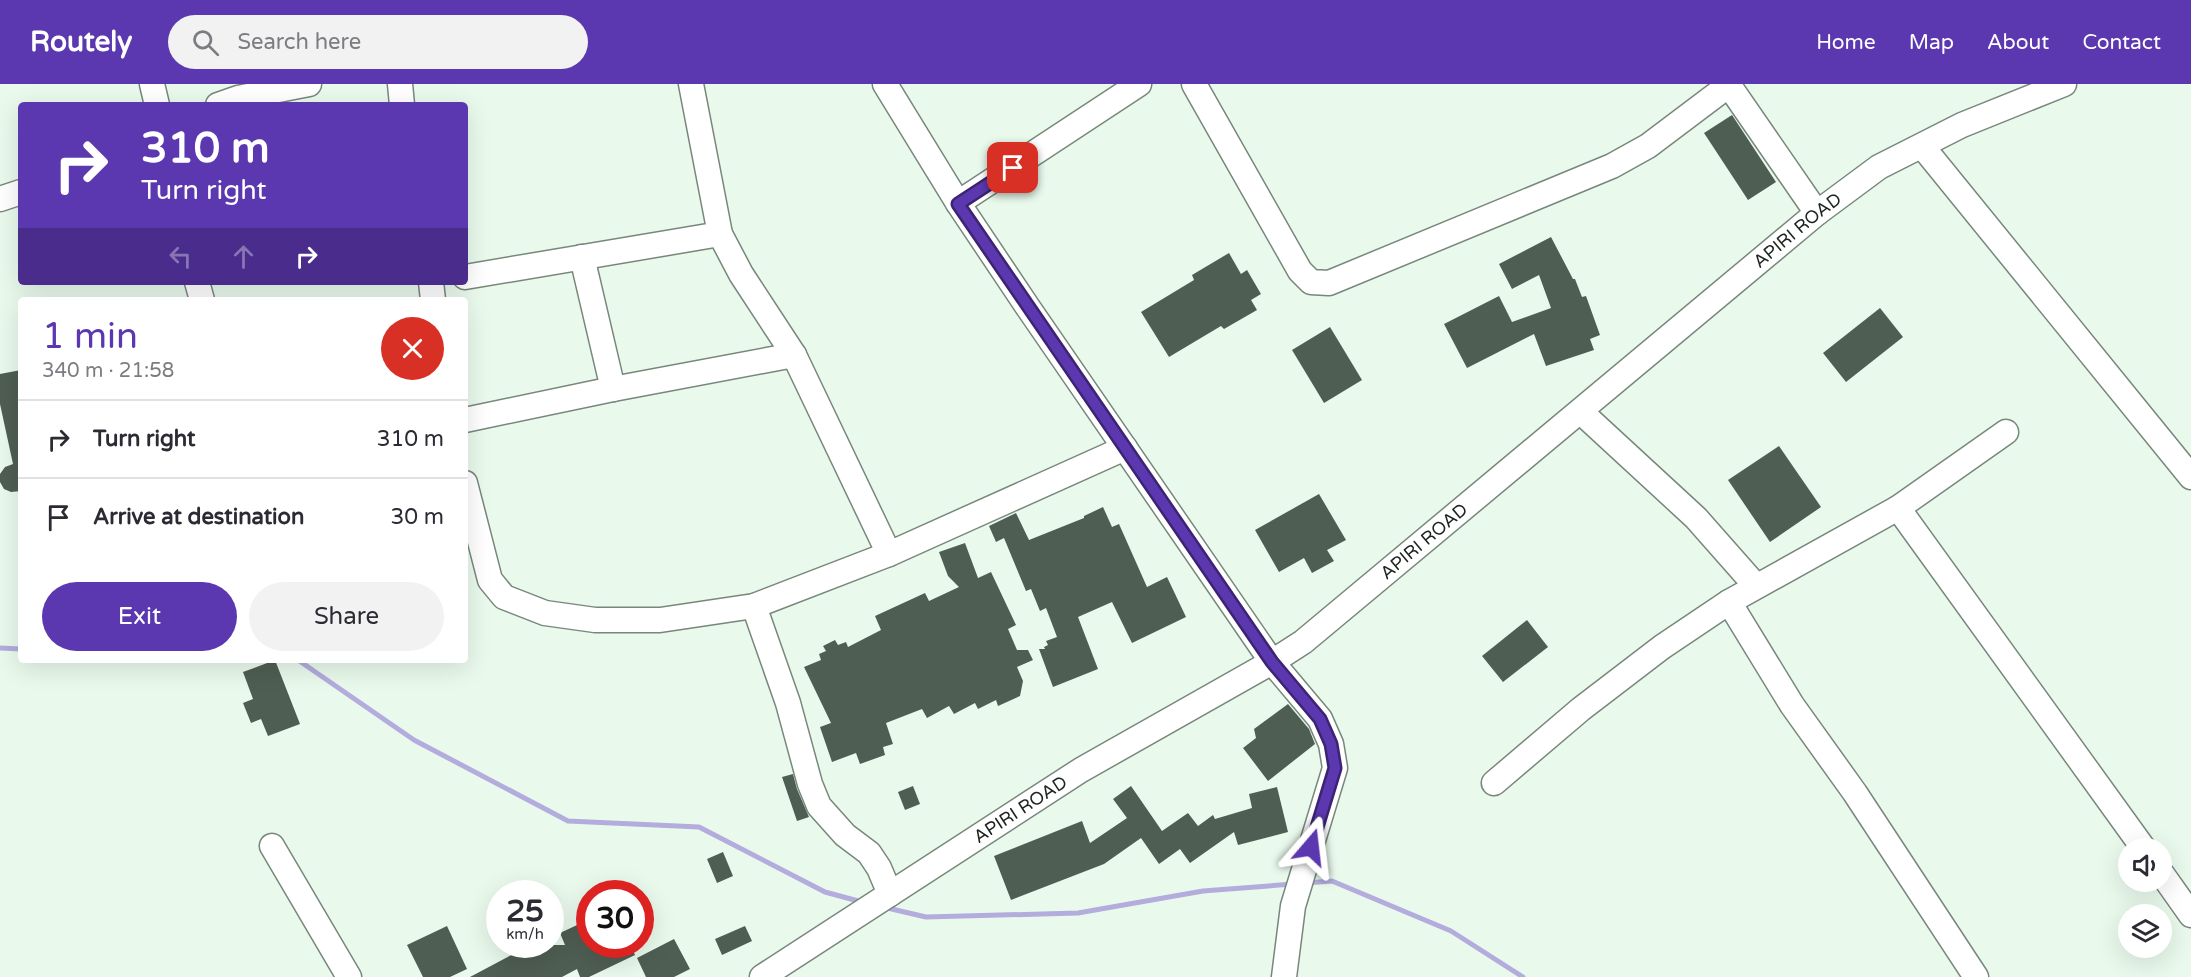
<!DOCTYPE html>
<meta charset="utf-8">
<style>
:root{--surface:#fff;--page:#f2f2f3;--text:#2b2b33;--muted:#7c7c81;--line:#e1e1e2;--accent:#5c38b0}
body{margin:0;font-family:"Varela Round",sans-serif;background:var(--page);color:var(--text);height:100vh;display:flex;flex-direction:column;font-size:22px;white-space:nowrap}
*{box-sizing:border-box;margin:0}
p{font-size:20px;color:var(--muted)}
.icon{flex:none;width:33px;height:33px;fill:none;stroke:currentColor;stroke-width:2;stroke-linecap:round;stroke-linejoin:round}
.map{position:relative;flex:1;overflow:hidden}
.side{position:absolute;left:18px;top:213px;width:450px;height:366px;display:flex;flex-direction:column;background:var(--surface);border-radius:6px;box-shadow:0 6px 24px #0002}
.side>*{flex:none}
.hud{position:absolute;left:18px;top:18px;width:450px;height:183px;border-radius:6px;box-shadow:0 6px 24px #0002;background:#5c38b0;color:#fff;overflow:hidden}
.tools{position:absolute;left:2118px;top:754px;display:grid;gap:12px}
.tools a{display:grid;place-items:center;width:54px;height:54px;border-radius:50%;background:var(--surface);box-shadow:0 6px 24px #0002;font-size:30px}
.speed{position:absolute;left:486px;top:796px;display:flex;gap:12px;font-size:30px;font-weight:700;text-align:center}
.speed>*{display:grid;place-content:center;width:78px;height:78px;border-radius:50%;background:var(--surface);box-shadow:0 6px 24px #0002;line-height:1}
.speed small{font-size:15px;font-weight:400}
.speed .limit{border:9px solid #d22;background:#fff;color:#111}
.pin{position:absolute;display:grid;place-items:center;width:51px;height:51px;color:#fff;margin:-26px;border-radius:12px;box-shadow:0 3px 9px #0006}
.me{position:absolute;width:66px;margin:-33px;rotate:17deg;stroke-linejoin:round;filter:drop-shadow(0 0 4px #0008)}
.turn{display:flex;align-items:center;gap:21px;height:126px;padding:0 24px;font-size:27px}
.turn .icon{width:78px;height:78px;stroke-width:2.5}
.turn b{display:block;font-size:42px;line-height:51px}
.lanes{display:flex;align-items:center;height:57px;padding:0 24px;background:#0003;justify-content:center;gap:30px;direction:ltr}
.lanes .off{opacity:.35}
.round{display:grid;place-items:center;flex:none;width:63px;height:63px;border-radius:32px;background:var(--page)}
.summary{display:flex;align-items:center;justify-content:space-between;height:102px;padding:0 24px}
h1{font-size:36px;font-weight:600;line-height:45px;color:var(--accent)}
.action{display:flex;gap:12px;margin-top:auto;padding:12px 24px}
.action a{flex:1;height:69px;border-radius:36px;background:var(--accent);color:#fff;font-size:24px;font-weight:600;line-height:69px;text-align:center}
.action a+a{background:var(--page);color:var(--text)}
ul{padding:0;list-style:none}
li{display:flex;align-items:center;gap:18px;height:78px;padding:0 24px;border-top:2px solid var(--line)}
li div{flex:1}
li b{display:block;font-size:22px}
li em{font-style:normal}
header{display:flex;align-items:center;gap:36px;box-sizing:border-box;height:84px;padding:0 30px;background:var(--accent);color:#fff}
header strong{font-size:28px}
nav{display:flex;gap:33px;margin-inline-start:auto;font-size:21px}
.search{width:420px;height:54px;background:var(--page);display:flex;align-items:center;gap:15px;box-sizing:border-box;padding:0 21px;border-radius:33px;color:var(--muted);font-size:22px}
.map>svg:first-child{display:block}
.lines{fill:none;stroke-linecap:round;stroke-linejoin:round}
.stream{stroke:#b3acdd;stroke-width:5}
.building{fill:#4f5e53}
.minor-casing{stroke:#78877c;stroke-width:27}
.minor{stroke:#fff;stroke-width:24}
.route-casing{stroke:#3c2472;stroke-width:15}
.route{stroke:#5c38b0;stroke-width:10}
.labels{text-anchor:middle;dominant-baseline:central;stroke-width:6;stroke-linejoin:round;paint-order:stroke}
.street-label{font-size:18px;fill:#1d231f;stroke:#fff}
</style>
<header>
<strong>Routely</strong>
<div class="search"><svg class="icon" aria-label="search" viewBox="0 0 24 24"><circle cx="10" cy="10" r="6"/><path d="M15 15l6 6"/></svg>Search here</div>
<nav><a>Home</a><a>Map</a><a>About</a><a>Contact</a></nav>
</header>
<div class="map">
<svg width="2191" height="893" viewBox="0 0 2191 893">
<rect width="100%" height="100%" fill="#e9faed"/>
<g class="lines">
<g class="stream">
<path d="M0,564L21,565"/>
<path d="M298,576L414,656L568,737L699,743L825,808L862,818"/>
<path d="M1306,799L1332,797L1451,847L1523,893"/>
<path d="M883,823L926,833L1078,829L1203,807L1293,800"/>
</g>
</g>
<g class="building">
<path d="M1732,31L1776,98L1748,116L1704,49Z"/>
<path d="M1551,153L1573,195H1575L1582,213L1586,212L1600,251L1590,255L1594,266L1546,282L1534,250L1467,284L1444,240L1499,212L1512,238L1551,224L1539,191L1512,205L1499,180Z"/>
<path d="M1229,169L1241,190L1247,186L1261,210L1251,216L1257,226L1224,245L1221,242L1169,273L1141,228L1194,196L1192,191Z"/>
<path d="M1880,224L1903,253L1846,298L1823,269Z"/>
<path d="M1330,243L1362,296L1324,319L1292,266Z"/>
<path d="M21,286V407L11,408L4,405L0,398V390L5,383L13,380L0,320V290Z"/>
<path d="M1779,362L1821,423L1770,458L1728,396Z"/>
<path d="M1319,410L1346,456L1327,466L1334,477L1312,489L1304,474L1279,488L1255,446Z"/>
<path d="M1103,423L1112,443L1119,440L1147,503L1167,493L1186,533L1132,559L1112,518L1078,533L1098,585L1053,603L1039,565H1045L1044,563L1048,561L1046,557L1057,553L1046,524L1040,527L1031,505L1026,507L1004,454L996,458L989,442L1016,429L1029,456L1084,434V432Z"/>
<path d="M965,459L978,494L991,488L1016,541L1008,545L1017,566H1028L1033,576L1017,583L1023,597L1020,612L998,622L996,616L978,625L975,619L954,630L949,622L927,634L922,625L886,639L893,660L883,663L885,671L860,680L856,669L832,678L820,643L831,639L804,583L821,576L819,570L826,567L823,562L835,556L838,561L846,558L848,563L881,546L875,532L925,509L929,517L959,503L948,492L939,468Z"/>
<path d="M1527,536L1548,563L1503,598L1482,572Z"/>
<path d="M275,576L300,640L268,652L261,635L251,639L243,619L253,615L243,588Z"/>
<path d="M1288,620L1309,645L1315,660L1268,697L1243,664L1256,654L1254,645Z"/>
<path d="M793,690L797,705L809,733L797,737L782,693Z"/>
<path d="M913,702L920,720L905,726L898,708Z"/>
<path d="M1131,702L1162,747L1188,729L1198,742L1213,731L1215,735L1252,724L1249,710L1277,703L1288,748L1238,761L1234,748L1190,779L1180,765L1159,780L1141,754L1104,780L1011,816L994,772L1082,737L1090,759L1127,734L1113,715Z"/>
<path d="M723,768L733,792L717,799L707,775Z"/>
<path d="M590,835V861H631L635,871L589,893H580L577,885L562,893H470L530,861H565L560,849Z"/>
<path d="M447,842L467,885L450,893H423L407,861Z"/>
<path d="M745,842L752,857L722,871L715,855Z"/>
<path d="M674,855L690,885L674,893H646L637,874Z"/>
</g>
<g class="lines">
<g class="minor-casing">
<g id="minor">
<path d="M152,0L157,21"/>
<path d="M400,0L402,21"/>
<path d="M691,0L720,150L741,190L794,271L889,470"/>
<path d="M885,0L958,119L1027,222L1272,578L1320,635L1331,660L1335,684L1293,822L1284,893"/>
<path d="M1194,0L1300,187L1311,198L1329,199L1612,82L1648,62L1729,1"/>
<path d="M1728,0L1817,129"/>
<path d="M218,21L238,14L309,0"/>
<path d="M1922,62L2191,393"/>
<path d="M0,115L21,108"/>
<path d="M958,119L1139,0"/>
<path d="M582,173L613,305"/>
<path d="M465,193L720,150"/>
<path d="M197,198L202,216"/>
<path d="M431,198L433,216"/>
<path d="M1581,328L1696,434L1756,502"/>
<path d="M465,336L613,305L794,271"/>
<path d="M465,399L490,496L504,513L545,529L595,536H660L754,522L889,470L1125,364"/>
<path d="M1898,424L2144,765"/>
<path d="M1729,518L1792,621L1855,709L1976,893"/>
<path d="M754,522L788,619L810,700L819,722L845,751L869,769L879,784L890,810"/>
<path d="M1494,699L1581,625L1662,563L1729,518L1898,424L2006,348"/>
<path d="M272,762L349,893"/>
<path d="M2162,790L2191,831"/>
<path id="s1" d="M762,893L1081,686L1272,578L1303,558L1817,129L1879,83L1962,41L2064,0"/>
</g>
</g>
<use href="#minor" class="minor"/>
</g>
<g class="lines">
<g class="route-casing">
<path id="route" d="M1013,84L958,120L1272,578L1320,635L1331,660L1335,684L1311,763"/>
</g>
<use href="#route" class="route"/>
</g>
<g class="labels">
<g class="street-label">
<text stroke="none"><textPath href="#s1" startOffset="1280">APIRI ROAD</textPath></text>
<text stroke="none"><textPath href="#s1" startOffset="794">APIRI ROAD</textPath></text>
<text stroke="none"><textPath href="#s1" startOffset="308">APIRI ROAD</textPath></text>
</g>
</g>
</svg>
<div class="tools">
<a><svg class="icon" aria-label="sound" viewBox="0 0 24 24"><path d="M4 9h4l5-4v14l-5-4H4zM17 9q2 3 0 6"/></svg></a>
<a><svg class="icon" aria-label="layers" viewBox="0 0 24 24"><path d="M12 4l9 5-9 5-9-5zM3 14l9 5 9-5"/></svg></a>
</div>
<div class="speed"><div>25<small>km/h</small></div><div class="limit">30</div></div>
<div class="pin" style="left:1013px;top:84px;background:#d93025"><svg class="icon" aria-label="arrive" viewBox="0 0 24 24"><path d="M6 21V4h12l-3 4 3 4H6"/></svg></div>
<svg class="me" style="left:1311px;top:763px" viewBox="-20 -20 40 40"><path d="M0-17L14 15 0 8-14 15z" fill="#5c38b0" stroke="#fff" stroke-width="4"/></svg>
<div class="hud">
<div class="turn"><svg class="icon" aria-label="right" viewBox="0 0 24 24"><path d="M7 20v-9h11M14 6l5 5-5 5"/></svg><div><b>310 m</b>Turn right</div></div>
<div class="lanes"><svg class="icon off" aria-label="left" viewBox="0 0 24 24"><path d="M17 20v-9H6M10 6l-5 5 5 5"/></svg><svg class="icon off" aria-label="ahead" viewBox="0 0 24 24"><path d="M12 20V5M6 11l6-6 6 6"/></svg><svg class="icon" aria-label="right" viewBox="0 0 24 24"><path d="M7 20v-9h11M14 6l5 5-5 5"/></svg></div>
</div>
<section class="side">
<div class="summary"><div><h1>1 min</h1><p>340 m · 21:58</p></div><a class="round" style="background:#d93025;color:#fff"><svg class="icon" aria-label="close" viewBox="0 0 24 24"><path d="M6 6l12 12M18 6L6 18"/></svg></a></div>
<ul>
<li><svg class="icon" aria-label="right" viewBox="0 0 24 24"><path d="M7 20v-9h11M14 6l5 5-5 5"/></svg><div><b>Turn right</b></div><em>310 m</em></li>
<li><svg class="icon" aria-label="arrive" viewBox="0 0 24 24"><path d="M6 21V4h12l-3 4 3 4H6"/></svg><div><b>Arrive at destination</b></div><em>30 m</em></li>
</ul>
<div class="action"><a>Exit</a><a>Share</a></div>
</section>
</div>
